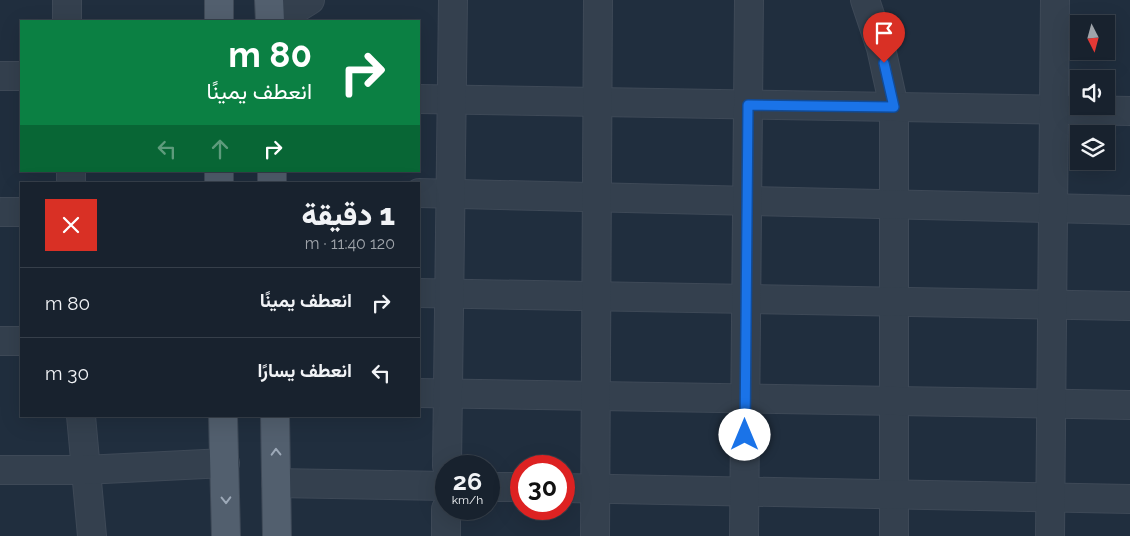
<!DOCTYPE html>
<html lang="ar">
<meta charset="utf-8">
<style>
:root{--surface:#18222e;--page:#212a36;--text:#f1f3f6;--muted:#9fa4aa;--line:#363f4a}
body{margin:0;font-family:Raleway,Vazirmatn,sans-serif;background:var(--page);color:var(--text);direction:rtl;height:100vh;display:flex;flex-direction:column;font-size:19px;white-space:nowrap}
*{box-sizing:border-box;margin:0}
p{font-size:16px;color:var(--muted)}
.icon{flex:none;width:28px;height:28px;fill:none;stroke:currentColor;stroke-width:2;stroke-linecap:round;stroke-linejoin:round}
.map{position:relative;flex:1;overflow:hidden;direction:ltr}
.panel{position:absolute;left:20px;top:182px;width:400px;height:235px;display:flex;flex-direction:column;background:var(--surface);border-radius:0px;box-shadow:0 5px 20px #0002,0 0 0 1px var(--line);direction:rtl}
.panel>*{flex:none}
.banner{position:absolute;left:20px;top:20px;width:400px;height:152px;border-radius:0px;box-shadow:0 5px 20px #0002,0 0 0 1px var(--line);direction:rtl;background:#0b8043;color:#fff;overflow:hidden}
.needle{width:32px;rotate:174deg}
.tools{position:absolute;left:1070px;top:15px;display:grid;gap:10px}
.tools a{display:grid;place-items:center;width:45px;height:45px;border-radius:0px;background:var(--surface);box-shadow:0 5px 20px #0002,0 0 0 1px var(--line);font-size:25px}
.speed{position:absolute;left:435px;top:455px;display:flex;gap:10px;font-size:25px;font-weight:700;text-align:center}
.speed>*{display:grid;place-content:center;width:65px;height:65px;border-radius:50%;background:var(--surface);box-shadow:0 5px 20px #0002,0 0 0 1px var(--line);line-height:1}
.speed small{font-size:12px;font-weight:400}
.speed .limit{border:8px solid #d22;background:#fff;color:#111}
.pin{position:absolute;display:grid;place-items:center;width:42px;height:42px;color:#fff;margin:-51px -21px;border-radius:50% 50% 50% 0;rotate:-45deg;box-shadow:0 0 5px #0007}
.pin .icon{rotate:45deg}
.me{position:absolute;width:55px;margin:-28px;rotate:0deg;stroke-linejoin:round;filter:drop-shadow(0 0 4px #0008)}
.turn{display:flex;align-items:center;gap:18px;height:105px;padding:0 25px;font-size:22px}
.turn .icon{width:65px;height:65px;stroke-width:2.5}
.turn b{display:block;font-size:35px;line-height:42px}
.lanes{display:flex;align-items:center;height:48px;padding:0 25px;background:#0003;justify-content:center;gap:25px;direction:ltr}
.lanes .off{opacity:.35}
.round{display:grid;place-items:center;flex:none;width:52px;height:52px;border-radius:0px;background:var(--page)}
.overview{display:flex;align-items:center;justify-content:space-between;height:85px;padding:0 25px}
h1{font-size:30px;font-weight:800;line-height:38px}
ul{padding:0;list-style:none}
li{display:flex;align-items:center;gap:15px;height:70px;padding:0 25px;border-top:1px solid var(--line)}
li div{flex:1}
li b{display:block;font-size:19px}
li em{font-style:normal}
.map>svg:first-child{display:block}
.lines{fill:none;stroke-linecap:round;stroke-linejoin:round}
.minor-casing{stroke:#3e4957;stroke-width:30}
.major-casing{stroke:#3e4957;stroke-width:30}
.minor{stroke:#34404e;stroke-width:28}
.major{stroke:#525f6e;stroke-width:28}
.oneway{stroke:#9da9b8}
.route-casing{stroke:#114b97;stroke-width:12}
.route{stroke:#1a73e8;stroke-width:9}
</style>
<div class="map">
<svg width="1130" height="536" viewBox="0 0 1130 536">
<rect width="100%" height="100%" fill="#202e3e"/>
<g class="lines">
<g class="minor-casing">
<g id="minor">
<path d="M67,0V21"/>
<path d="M865,0L881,48L894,107V536"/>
<path d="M276,21L310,0"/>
<path d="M0,76H21"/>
<path d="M419,99L1130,111"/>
<path d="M71,171V184"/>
<path d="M419,193L1130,210"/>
<path d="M0,212H21"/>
<path d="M419,293L1130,306"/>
<path d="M0,341H21"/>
<path d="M419,393L1130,405"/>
<path d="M81,416L92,536"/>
<path d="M447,466L453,0"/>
<path d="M0,470H84L225,463"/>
<path d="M276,483L446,486"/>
<path d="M489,487H521"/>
<path d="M564,488L1130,499"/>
<path d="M446,536V509"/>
<path d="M595,536L598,0"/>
<path d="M744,536L749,0"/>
<path d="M1050,536L1055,0"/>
</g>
</g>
<g class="major-casing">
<g id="major">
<path d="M269,0L270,21"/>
<path d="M219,21V0"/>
<path d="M272,171V184"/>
<path d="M219,184V171"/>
<path d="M223,416L226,536"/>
<path d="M275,416L277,536"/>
</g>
</g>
<use href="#minor" class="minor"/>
<use href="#major" class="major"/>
</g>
<defs><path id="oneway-chevron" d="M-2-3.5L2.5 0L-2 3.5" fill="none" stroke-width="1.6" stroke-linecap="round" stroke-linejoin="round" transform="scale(1.25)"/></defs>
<g class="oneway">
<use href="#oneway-chevron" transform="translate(276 452) rotate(-91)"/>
<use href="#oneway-chevron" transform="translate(226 500) rotate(89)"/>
</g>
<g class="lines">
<g class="route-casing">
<path id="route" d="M745,435L748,105L894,107L884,63"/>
</g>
<use href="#route" class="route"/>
</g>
</svg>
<div class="tools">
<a><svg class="needle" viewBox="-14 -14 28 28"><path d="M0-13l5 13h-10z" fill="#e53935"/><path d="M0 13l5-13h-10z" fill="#9fa4aa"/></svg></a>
<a><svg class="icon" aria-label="sound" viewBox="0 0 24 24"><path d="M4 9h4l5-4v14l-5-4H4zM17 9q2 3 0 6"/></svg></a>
<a><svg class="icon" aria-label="layers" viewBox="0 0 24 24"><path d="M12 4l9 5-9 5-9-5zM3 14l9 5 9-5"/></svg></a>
</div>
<div class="speed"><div>26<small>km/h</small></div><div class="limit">30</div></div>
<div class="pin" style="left:884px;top:63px;background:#d93025"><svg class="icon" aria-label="arrive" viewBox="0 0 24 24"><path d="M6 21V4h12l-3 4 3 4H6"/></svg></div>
<svg class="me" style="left:745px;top:435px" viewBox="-20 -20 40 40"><circle r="19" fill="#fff"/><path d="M0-13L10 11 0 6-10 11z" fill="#1a73e8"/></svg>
<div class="banner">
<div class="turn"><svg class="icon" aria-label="right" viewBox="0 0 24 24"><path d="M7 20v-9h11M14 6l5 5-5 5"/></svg><div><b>80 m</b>انعطف يمينًا</div></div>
<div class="lanes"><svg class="icon off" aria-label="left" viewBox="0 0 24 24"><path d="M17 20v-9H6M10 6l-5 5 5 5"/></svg><svg class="icon off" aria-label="ahead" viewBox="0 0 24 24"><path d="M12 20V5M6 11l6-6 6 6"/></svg><svg class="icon" aria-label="right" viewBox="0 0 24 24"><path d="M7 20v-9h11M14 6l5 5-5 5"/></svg></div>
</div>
<section class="panel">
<div class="overview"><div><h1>1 دقيقة</h1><p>120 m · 11:40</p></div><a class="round" style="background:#d93025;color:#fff"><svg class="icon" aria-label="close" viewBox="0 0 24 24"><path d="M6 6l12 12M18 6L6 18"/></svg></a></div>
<ul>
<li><svg class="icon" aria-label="right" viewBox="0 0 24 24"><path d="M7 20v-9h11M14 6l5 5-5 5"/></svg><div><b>انعطف يمينًا</b></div><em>80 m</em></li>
<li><svg class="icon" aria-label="left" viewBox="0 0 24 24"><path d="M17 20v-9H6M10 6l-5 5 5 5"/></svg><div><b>انعطف يسارًا</b></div><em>30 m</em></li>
</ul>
</section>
</div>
